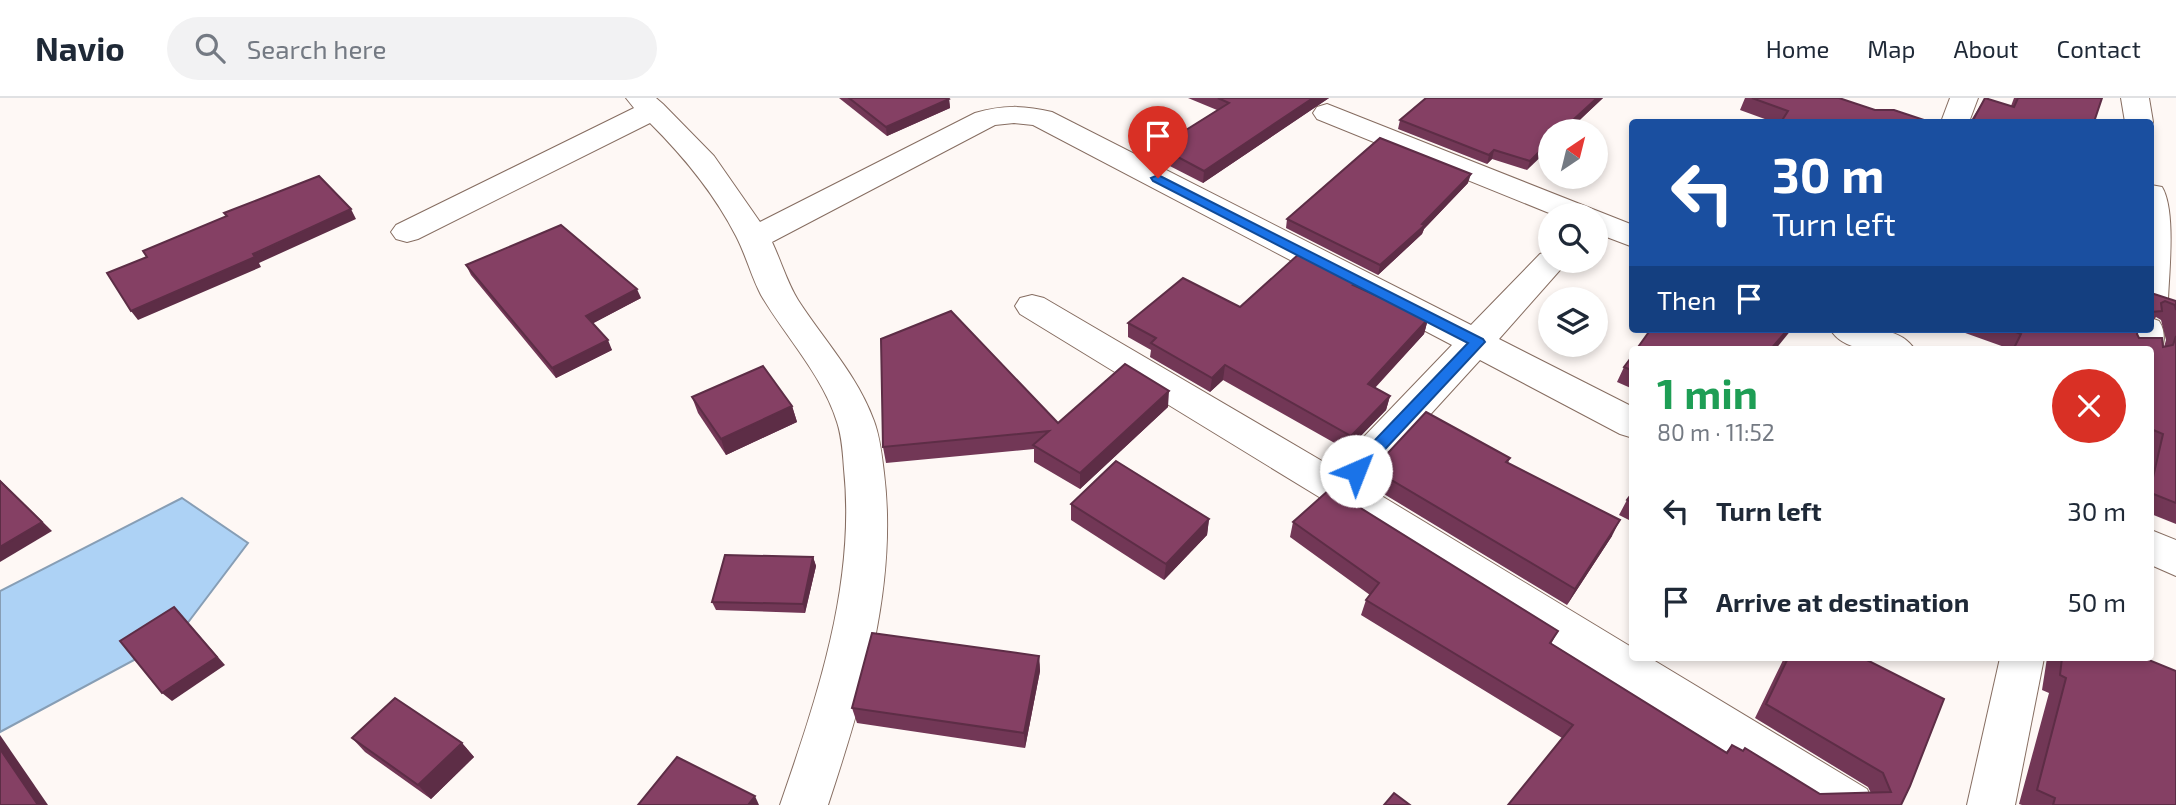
<!DOCTYPE html>
<meta charset="utf-8">
<style>
:root{--surface:#fff;--page:#f2f2f3;--text:#1f2937;--muted:#747a83;--line:#e0e1e3}
body{margin:0;font-family:"Exo 2",sans-serif;background:var(--page);color:var(--text);height:100vh;display:flex;flex-direction:column;font-size:26px;white-space:nowrap}
*{box-sizing:border-box;margin:0}
p{font-size:23px;color:var(--muted)}
.icon{flex:none;width:38px;height:38px;fill:none;stroke:currentColor;stroke-width:2;stroke-linecap:round;stroke-linejoin:round}
.map{position:relative;flex:1;overflow:hidden}
.sheet{position:absolute;left:1629px;top:248px;width:525px;height:315px;display:flex;flex-direction:column;background:var(--surface);border-radius:7px;box-shadow:0 4px 10px #0003}
.sheet>*{flex:none}
.top-card{position:absolute;left:1629px;top:21px;width:525px;height:214px;border-radius:7px;box-shadow:0 4px 10px #0003;background:#1a4fa0;color:#fff;overflow:hidden}
.needle{width:46px;rotate:35deg}
.buttons{position:absolute;left:1538px;top:21px;display:grid;gap:14px}
.buttons a{display:grid;place-items:center;width:70px;height:70px;border-radius:50%;background:var(--surface);box-shadow:0 4px 10px #0003;font-size:35px}
.pin{position:absolute;display:grid;place-items:center;width:60px;height:60px;color:#fff;margin:-72px -30px;border-radius:50% 50% 50% 0;rotate:-45deg;box-shadow:0 0 7px #0007}
.pin .icon{rotate:45deg}
.me{position:absolute;width:77px;margin:-38px;rotate:44deg;stroke-linejoin:round;filter:drop-shadow(0 0 5px #0008)}
.turn{display:flex;align-items:center;gap:24px;height:147px;padding:0 28px;font-size:32px}
.turn .icon{width:91px;height:91px;stroke-width:2.5}
.turn b{display:block;font-size:49px;line-height:60px}
.then{display:flex;align-items:center;height:66px;padding:0 28px;background:#0003;gap:14px;font-size:26px}
.round{display:grid;place-items:center;flex:none;width:74px;height:74px;border-radius:37px;background:var(--page)}
.overview{display:flex;align-items:center;justify-content:space-between;height:119px;padding:0 28px}
h1{font-size:42px;font-weight:700;line-height:52px;color:#1e9e55}
ul{padding:0;list-style:none}
li{display:flex;align-items:center;gap:21px;height:91px;padding:0 28px}
li div{flex:1}
li b{display:block;font-size:26px}
li em{font-style:normal}
header{display:flex;align-items:center;gap:42px;box-sizing:border-box;height:98px;padding:0 35px;background:var(--surface);border-bottom:2px solid var(--line)}
header strong{font-size:33px}
nav{display:flex;gap:38px;margin-inline-start:auto;font-size:24px}
.search{width:490px;height:63px;background:var(--page);display:flex;align-items:center;gap:18px;box-sizing:border-box;padding:0 24px;border-radius:38px;color:var(--muted);font-size:26px}
.map>svg:first-child{display:block}
.water{fill:#add2f5;stroke:#879eb5;stroke-width:2}
.lines{fill:none;stroke-linecap:round;stroke-linejoin:round}
.street-casing{stroke:#866d61;stroke-width:2}
.street{fill:#fff;fill-rule:evenodd}
.wall{fill:#723756}
.shaded-wall{fill:#5d2d46}
.building{fill:#854064;stroke:#5d2d46;stroke-width:2}
.route{fill:#1a73e8;stroke:#114b97;stroke-width:2}
</style>
<header>
<strong>Navio</strong>
<div class="search"><svg class="icon" aria-label="search" viewBox="0 0 24 24"><circle cx="10" cy="10" r="6"/><path d="M15 15l6 6"/></svg>Search here</div>
<nav><a>Home</a><a>Map</a><a>About</a><a>Contact</a></nav>
</header>
<div class="map">
<svg width="2176" height="707" viewBox="0 0 2176 707">
<rect width="100%" height="100%" fill="#fef8f5"/>
<path class="water" d="M182,400L248,445L177,539L0,634V493Z"/>
<g class="lines">
<g class="street-casing">
<g id="street">
<path d="M626,0H656L663,6L714,58L760,124L975,15C1002,7 1024,7 1052,14L1471,227L1540,156L1550,153V163H1568L1499,241L1633,309V340L1620,336L1480,262L1365,388L1633,550V560H1650L1867,691L1874,707H1807L1324,402L1020,216L1015,208L1020,200L1032,197L1044,200L1334,370L1452,247L1033,27L1014,25L995,27L772,144C781,163 787,184 798,202C823,241 858,278 874,323C880,339 882,358 884,375C898,487 863,601 828,707H780C817,600 856,486 844,371C843,356 842,339 837,324C823,278 785,238 761,197C751,178 746,157 736,138C714,95 684,59 650,25L418,141L407,144L396,141L391,134L396,127L634,10Z"/>
<path d="M1950,0H1978L1969,24H1941Z"/>
<path d="M2121,0H2149L2153,24L2151,28V24H2125Z"/>
<path d="M1327,6L1633,127V149L1596,135V117H1554L1317,21L1313,15L1317,9Z"/>
<path d="M2151,87L2162,89C2176,112 2169,174 2168,202L2163,210L2151,213Z"/>
<path d="M2151,220L2159,223C2167,235 2164,249 2157,261L2151,262V252H2126L2130,231H2151Z"/>
<path d="M1830,231C1857,231 1899,225 1915,252C1888,252 1846,258 1830,231Z"/>
<path d="M2151,432L2176,442V478L2151,467Z"/>
<path d="M2000,560H2044L2015,707H1967Z"/>
</g>
</g>
<use href="#street" class="street"/>
</g>
<g class="wall">
<path d="M839,0H948L949,1L950,10L887,38Z"/>
<path d="M1188,0H1329L1203,85L1158,62L1159,49L1217,12Z"/>
<path d="M1426,0H1603L1568,33H1550L1527,72L1492,61L1487,66L1398,31L1400,22Z"/>
<path d="M1745,0H1839L1875,12L1930,24H1773L1740,12Z"/>
<path d="M1985,0L2011,8L2014,0H2102L2094,24H1970Z"/>
<path d="M1468,85L1424,131L1422,136L1378,177L1286,130L1287,121Z"/>
<path d="M466,167L641,200L593,225L612,252L556,280L471,177Z"/>
<path d="M1357,184L1356,188L1428,221L1424,236L1375,290L1390,298L1386,312L1347,352L1223,282L1210,294L1150,259L1151,252L1128,239V225L1240,209Z"/>
<path d="M2151,195L2176,203V426L2151,416V252H2009L2010,251L1954,231H2138L2137,236L2139,240L2164,249L2166,242L2161,222L2156,219L2151,226Z"/>
<path d="M1633,257V291L1617,284L1624,269Z"/>
<path d="M692,299L792,308L797,324L726,357L698,315Z"/>
<path d="M1168,309L1080,391L1034,364V351L886,365L883,349Z"/>
<path d="M1510,360L1508,365L1612,438L1567,507L1369,387L1373,371Z"/>
<path d="M1633,394V424L1619,417L1627,402Z"/>
<path d="M1071,406L1209,421L1207,437L1164,482L1071,422Z"/>
<path d="M1293,424L1558,533L1551,546L1726,654L1732,647L1743,653L1745,650L1820,696L1871,695L1868,689L1755,620L1784,560H1863L1901,707H1508L1562,640L1361,517L1366,502L1370,497L1290,439Z"/>
<path d="M813,459L816,468L805,515L716,512L712,504Z"/>
<path d="M1039,558L1040,573L1025,650L857,625L852,610Z"/>
<path d="M2047,560H2144L2176,707H2022L2019,706L2049,595L2042,592Z"/>
<path d="M352,640L462,645L474,659L431,701L365,654Z"/>
</g>
<g class="shaded-wall">
<path d="M1313,0H1329L1203,85L1204,73Z"/>
<path d="M1597,0H1603L1568,33H1561Z"/>
<path d="M949,1L950,10L887,38L886,29Z"/>
<path d="M1550,43V50L1527,72L1530,63Z"/>
<path d="M1494,52L1492,61L1487,66L1489,57Z"/>
<path d="M1471,76L1468,85L1424,131L1422,136L1378,177L1380,167Z"/>
<path d="M351,111L356,121L259,165L261,169L138,222L131,213Z"/>
<path d="M637,191L641,200L590,227L586,218Z"/>
<path d="M1428,221L1424,236L1365,300L1368,286Z"/>
<path d="M1788,231H1792L1775,252H1770Z"/>
<path d="M608,242L612,252L556,280L552,270Z"/>
<path d="M1225,267L1223,282L1210,294L1212,280Z"/>
<path d="M1169,293L1168,309L1080,391V375Z"/>
<path d="M1390,298L1386,312L1347,352L1351,338Z"/>
<path d="M792,308L797,324L726,357L721,341Z"/>
<path d="M0,382L52,433L0,464Z"/>
<path d="M1209,421L1207,437L1164,482L1166,466Z"/>
<path d="M1620,422L1612,438L1567,507L1575,491Z"/>
<path d="M813,459L816,468L805,515L803,506Z"/>
<path d="M174,509L225,567L172,603L162,595Z"/>
<path d="M1039,558L1040,573L1025,650L1024,635Z"/>
<path d="M0,637L48,707H38L0,651Z"/>
<path d="M462,645L474,659L431,701L418,687Z"/>
<path d="M755,698L759,707H748Z"/>
</g>
<g class="building">
<path d="M849,0H948L949,1L886,29Z"/>
<path d="M1218,0H1313L1204,73L1159,49L1229,5Z"/>
<path d="M1426,0H1597L1561,33H1550V43L1530,63L1494,52L1489,57L1400,22Z"/>
<path d="M1752,0H1839L1875,12H1894L1930,24H1781L1788,13Z"/>
<path d="M1985,0L2014,9L2018,0H2102L2094,24H1972Z"/>
<path d="M1380,40L1471,76L1422,126L1425,127L1380,167L1287,121Z"/>
<path d="M319,78L351,111L253,156L255,159L131,213L107,175L147,159L143,153L227,118L224,115Z"/>
<path d="M561,127L637,191L586,218L608,242L552,270L466,167Z"/>
<path d="M1300,155L1357,184L1353,187L1428,221L1368,286L1390,298L1351,338L1225,267L1212,280L1151,245L1156,240L1128,225L1183,180L1240,209Z"/>
<path d="M2151,195L2176,203V212L2175,207L2165,203L2161,205L2162,213L2151,214Z"/>
<path d="M951,213L1058,325L1125,266L1169,293L1080,375L1033,347L1049,333L883,349L881,241Z"/>
<path d="M1651,231H1788L1770,252H1636Z"/>
<path d="M2008,231H2138L2137,236L2139,240H2162L2163,249L2173,247L2176,238V405L2151,395V388L2163,336L2151,331V252H2013L2021,236Z"/>
<path d="M1633,257V273L1624,269Z"/>
<path d="M763,268L792,308L721,341L692,299Z"/>
<path d="M1426,314L1510,360L1506,364L1620,422L1575,491L1373,371Z"/>
<path d="M1116,363L1209,421L1166,466L1071,406Z"/>
<path d="M0,383L42,424L0,449Z"/>
<path d="M1330,391L1558,533L1550,545L1727,655L1732,647L1743,653L1745,650L1820,696L1891,694L1883,675L1766,606L1788,560H1863L1944,601L1910,688L1901,707H1508L1573,627L1366,502L1379,485L1293,424Z"/>
<path d="M1633,394V405L1627,402Z"/>
<path d="M725,457L813,459L803,506L712,504Z"/>
<path d="M174,509L217,559L162,595L120,543Z"/>
<path d="M872,535L1039,558L1024,635L852,610Z"/>
<path d="M2062,560H2144L2176,573V707H2053L2055,700L2037,692L2066,580L2060,577Z"/>
<path d="M395,600L462,645L418,687L352,640Z"/>
<path d="M0,651L38,707H0Z"/>
<path d="M677,659L755,698L748,707H638Z"/>
<path d="M1394,695L1410,707H1384Z"/>
</g>
<path class="route" d="M1158,77L1483,241L1485,244L1361,377H1350L1347,373L1350,368L1468,245L1153,83L1151,80Z"/>
</svg>
<div class="buttons">
<a><svg class="needle" viewBox="-14 -14 28 28"><path d="M0-13l5 13h-10z" fill="#e53935"/><path d="M0 13l5-13h-10z" fill="#747a83"/></svg></a>
<a><svg class="icon" aria-label="search" viewBox="0 0 24 24"><circle cx="10" cy="10" r="6"/><path d="M15 15l6 6"/></svg></a>
<a><svg class="icon" aria-label="layers" viewBox="0 0 24 24"><path d="M12 4l9 5-9 5-9-5zM3 14l9 5 9-5"/></svg></a>
</div>
<div class="pin" style="left:1158px;top:80px;background:#d93025"><svg class="icon" aria-label="arrive" viewBox="0 0 24 24"><path d="M6 21V4h12l-3 4 3 4H6"/></svg></div>
<svg class="me" style="left:1356px;top:373px" viewBox="-20 -20 40 40"><circle r="19" fill="#fff"/><path d="M0-13L10 11 0 6-10 11z" fill="#1a73e8"/></svg>
<div class="top-card">
<div class="turn"><svg class="icon" aria-label="left" viewBox="0 0 24 24"><path d="M17 20v-9H6M10 6l-5 5 5 5"/></svg><div><b>30 m</b>Turn left</div></div>
<div class="then">Then<svg class="icon" aria-label="arrive" viewBox="0 0 24 24"><path d="M6 21V4h12l-3 4 3 4H6"/></svg></div>
</div>
<section class="sheet">
<div class="overview"><div><h1>1 min</h1><p>80 m · 11:52</p></div><a class="round" style="background:#d93025;color:#fff"><svg class="icon" aria-label="close" viewBox="0 0 24 24"><path d="M6 6l12 12M18 6L6 18"/></svg></a></div>
<ul>
<li><svg class="icon" aria-label="left" viewBox="0 0 24 24"><path d="M17 20v-9H6M10 6l-5 5 5 5"/></svg><div><b>Turn left</b></div><em>30 m</em></li>
<li><svg class="icon" aria-label="arrive" viewBox="0 0 24 24"><path d="M6 21V4h12l-3 4 3 4H6"/></svg><div><b>Arrive at destination</b></div><em>50 m</em></li>
</ul>
</section>
</div>
